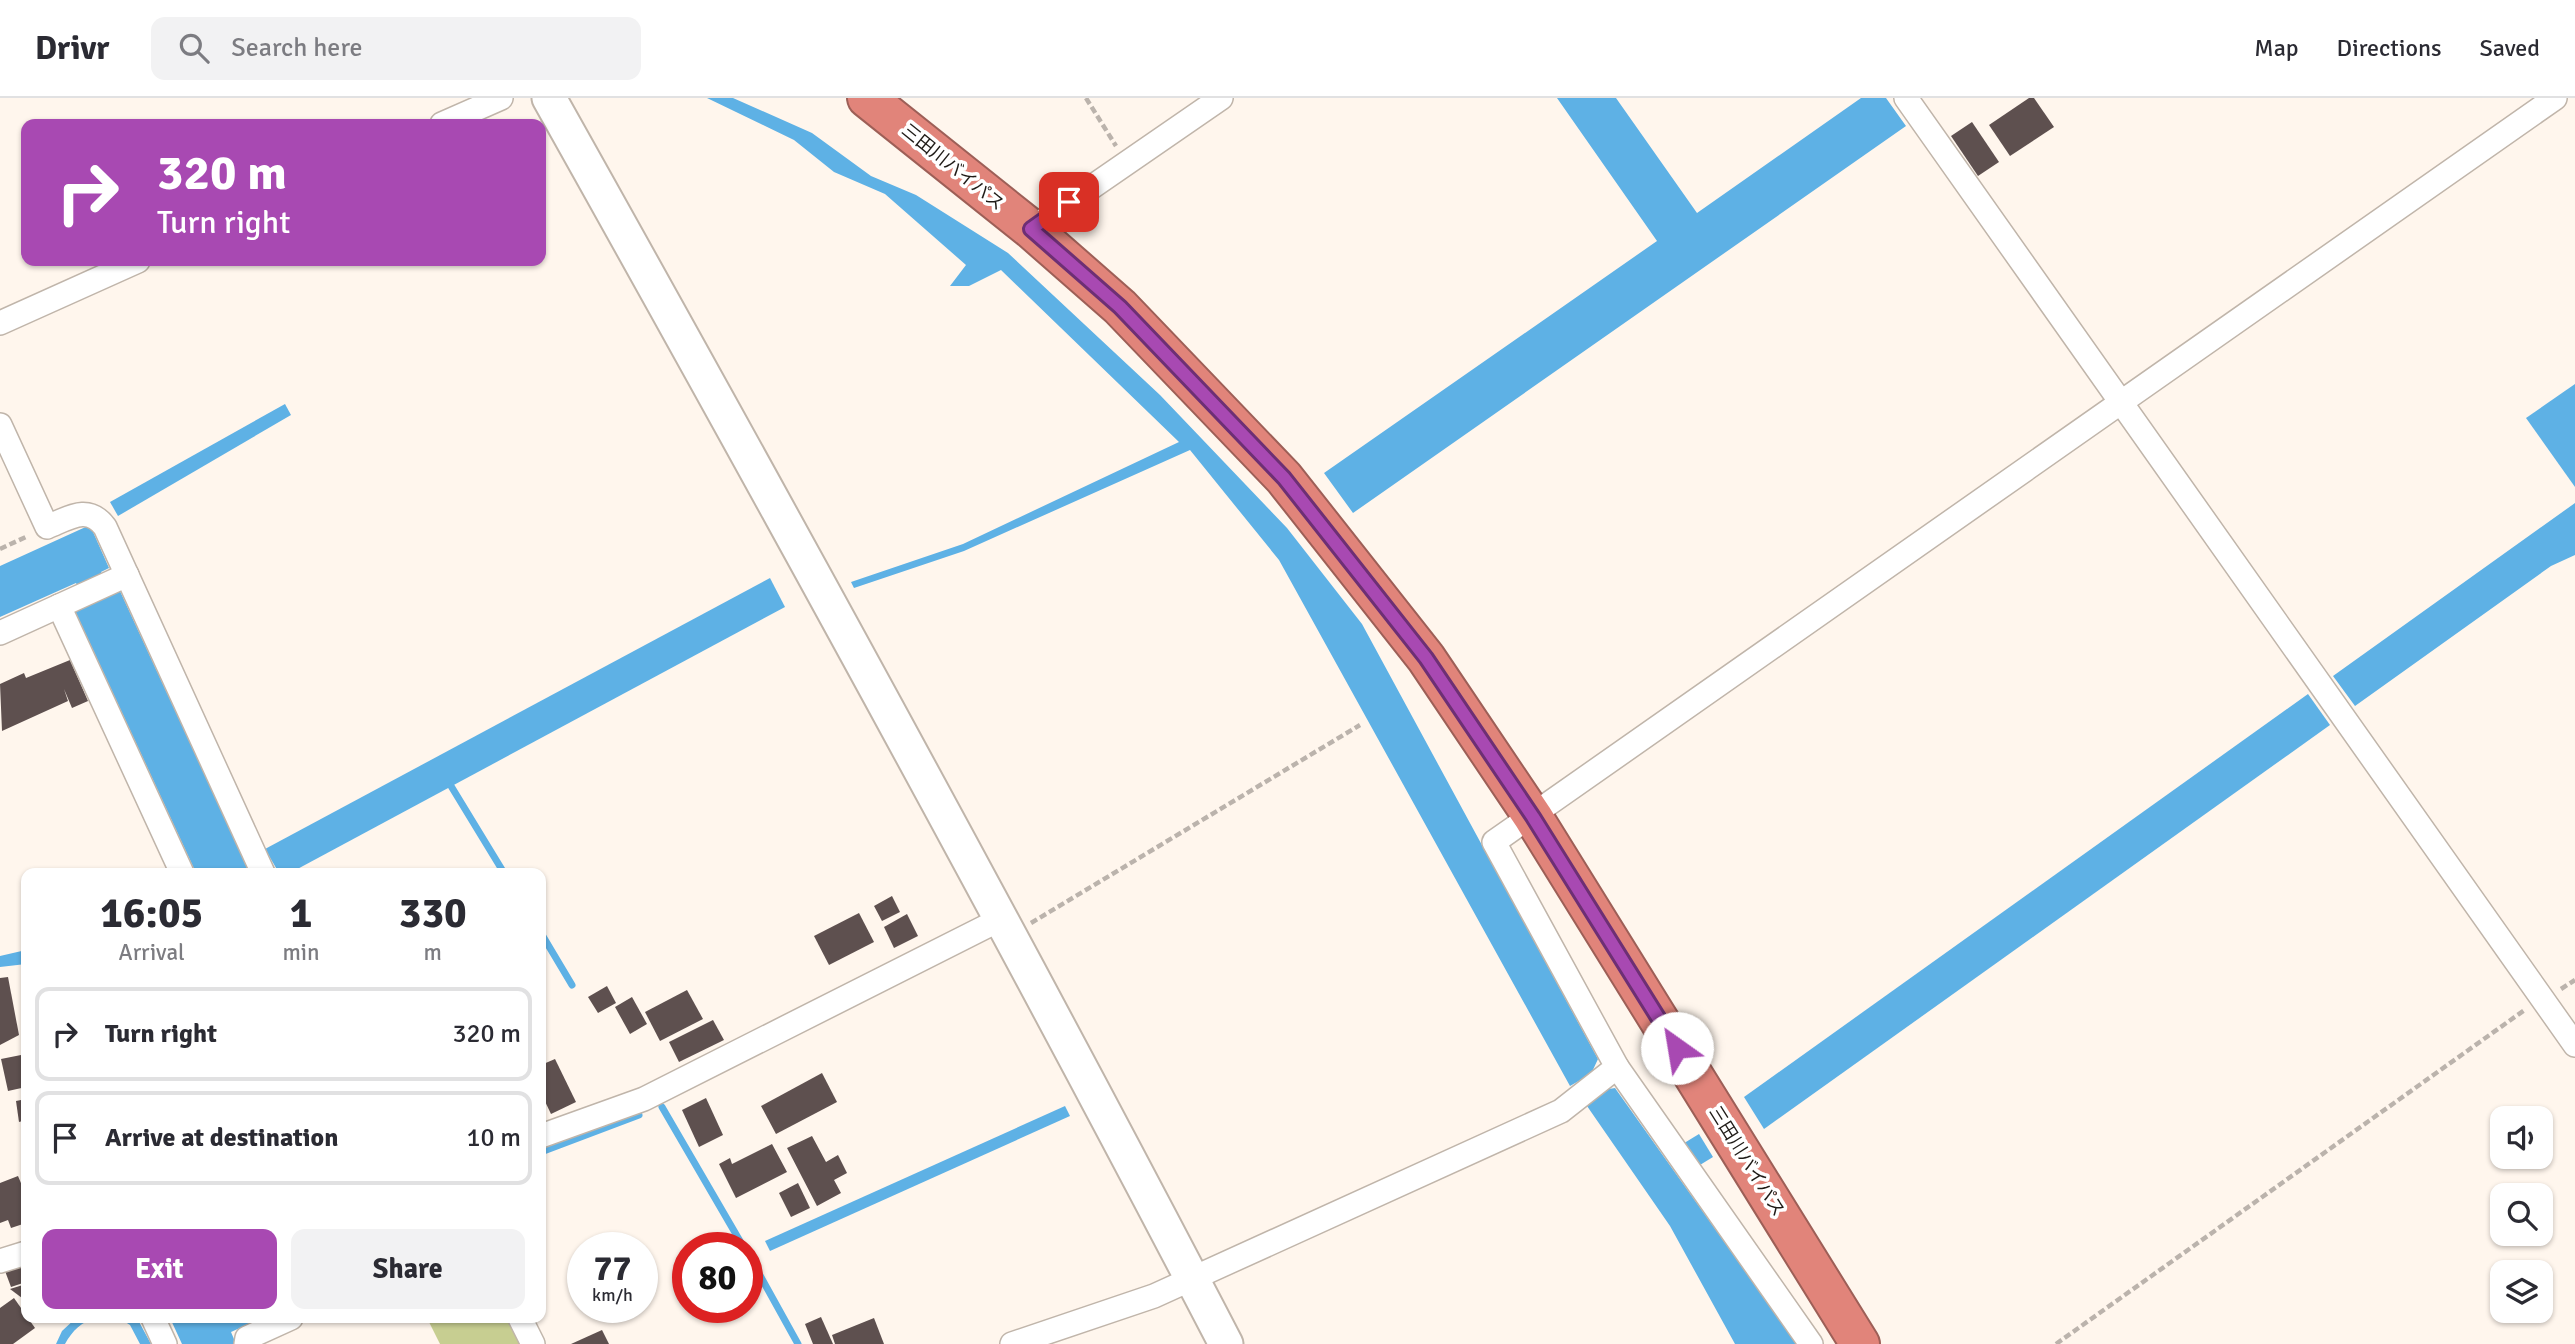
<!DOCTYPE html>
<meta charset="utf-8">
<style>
:root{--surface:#fff;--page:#f2f2f3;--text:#2b2b33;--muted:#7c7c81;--line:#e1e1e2;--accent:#a849b2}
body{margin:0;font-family:Signika,"Noto Sans JP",sans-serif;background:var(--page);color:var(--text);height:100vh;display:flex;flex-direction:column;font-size:26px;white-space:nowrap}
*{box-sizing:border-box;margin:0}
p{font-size:23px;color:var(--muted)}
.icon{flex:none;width:38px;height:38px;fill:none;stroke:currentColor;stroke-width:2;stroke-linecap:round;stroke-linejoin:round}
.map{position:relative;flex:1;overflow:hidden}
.sheet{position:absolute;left:21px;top:770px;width:525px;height:455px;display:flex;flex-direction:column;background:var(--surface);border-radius:14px;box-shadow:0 2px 5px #0004}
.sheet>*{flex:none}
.banner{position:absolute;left:21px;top:21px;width:525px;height:147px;border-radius:14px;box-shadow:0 2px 5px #0004;background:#a849b2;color:#fff;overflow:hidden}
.fabs{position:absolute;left:2490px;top:1008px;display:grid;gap:14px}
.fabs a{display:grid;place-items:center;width:63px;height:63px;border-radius:14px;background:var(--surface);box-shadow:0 2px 5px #0004;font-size:35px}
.speed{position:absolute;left:567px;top:1134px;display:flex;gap:14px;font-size:35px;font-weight:700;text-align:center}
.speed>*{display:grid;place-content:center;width:91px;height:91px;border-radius:50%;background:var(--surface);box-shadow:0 2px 5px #0004;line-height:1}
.speed small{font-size:18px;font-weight:400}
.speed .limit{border:10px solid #d22;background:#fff;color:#111}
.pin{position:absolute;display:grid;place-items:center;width:60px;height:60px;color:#fff;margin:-30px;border-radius:14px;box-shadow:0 4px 10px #0006}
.me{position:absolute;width:77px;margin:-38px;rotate:328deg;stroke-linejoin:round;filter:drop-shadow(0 0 5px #0008)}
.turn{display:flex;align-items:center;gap:24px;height:147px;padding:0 21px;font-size:32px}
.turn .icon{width:91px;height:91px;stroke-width:2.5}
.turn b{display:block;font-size:49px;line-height:60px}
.eta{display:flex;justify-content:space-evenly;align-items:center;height:119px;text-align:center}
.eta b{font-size:42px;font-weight:800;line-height:49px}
.cta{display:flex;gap:14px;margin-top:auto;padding:14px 21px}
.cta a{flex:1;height:80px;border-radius:14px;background:var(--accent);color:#fff;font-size:28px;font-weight:800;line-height:80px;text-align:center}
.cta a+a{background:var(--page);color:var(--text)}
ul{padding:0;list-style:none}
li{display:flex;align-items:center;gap:21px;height:94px;margin:0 14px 10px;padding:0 7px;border:4px solid var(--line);border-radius:14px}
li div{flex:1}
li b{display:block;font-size:26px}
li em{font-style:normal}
header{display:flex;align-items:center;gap:42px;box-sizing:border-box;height:98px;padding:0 35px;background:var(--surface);border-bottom:2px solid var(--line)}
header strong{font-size:33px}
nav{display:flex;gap:38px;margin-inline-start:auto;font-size:24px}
.search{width:490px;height:63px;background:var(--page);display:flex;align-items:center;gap:18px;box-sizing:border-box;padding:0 24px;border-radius:14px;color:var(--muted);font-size:26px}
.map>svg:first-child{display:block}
.green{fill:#c7ce91}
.water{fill:#5eb1e5}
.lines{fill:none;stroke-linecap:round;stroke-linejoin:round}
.stream{stroke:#5eb1e5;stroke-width:7}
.building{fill:#5e504f}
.street-casing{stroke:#c0b5aa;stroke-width:26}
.secondary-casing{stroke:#c0b5aa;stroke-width:37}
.highway-casing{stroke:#9d5f57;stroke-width:42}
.path{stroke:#bbb3ac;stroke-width:4.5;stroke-dasharray:7 3.5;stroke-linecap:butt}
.street{stroke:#fff;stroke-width:23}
.secondary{stroke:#fff;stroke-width:33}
.highway{stroke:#e1847a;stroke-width:38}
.route-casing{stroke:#6d2f74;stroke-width:18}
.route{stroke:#a849b2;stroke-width:12}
.labels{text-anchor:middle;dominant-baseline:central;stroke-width:7;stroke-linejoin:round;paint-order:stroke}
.street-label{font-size:18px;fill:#1f1b17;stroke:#fff}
</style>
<header>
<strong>Drivr</strong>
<div class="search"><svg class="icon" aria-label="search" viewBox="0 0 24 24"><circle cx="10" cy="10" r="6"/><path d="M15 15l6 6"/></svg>Search here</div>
<nav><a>Map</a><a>Directions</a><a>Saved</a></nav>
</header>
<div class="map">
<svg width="2575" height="1246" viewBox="0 0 2575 1246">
<rect width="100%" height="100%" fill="#fff6ed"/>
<path class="green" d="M427,1220H506L520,1246H440Z"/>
<g class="water">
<path d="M707,0H733L812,35L871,78L916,97L1008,155L1160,297L1287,430L1362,526L1598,961L1591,976L1570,988L1279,462L1190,352L964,453L854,490L851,484L963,446L1179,344L1001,172L969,188H950L966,167L885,96L834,74L794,42Z"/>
<path d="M1557,0H1616L1697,115L1861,0H1886L1906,28L1353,415L1324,375L1657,143Z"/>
<path d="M2575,286V389L2526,320Z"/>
<path d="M285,306L291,317L118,418L110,404Z"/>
<path d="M2575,405V457L2551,468L2355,608L2333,578Z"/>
<path d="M90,427L109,470L101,474L110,496L120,493L250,775H196L75,513L87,507L76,485L0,519V468Z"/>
<path d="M770,480L785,509L290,775H279L265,751Z"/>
<path d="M2308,596L2330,627L1764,1031L1744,999Z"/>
<path d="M26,852V866L0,869V858Z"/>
<path d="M1615,990L1797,1246H1735L1670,1128L1587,1008L1603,992Z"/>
<path d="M1065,1008L1070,1018L770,1153L765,1143Z"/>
<path d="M1699,1036L1713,1059L1695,1070L1681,1047Z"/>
<path d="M76,1220H97C82,1223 72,1233 65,1246H56L62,1233Z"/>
<path d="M119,1220H137L151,1246H140L130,1227Z"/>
<path d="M170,1220H262L231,1234L236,1246H182Z"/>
</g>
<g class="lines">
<g class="stream">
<path d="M451,688L504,775"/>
<path d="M541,835L572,887"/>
<path d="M662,1009L744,1150"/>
<path d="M541,1054L639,1017"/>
<path d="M747,1154L798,1246"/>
</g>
</g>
<g class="building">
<path d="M2029,0H2034L2054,29L2010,58L1989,27Z"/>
<path d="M1972,24L1999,64L1978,78L1951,38Z"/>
<path d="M70,562L88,603L72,610L64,591L68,603L2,633L0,586L24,575L26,580Z"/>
<path d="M892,798L900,814L882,823L874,808Z"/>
<path d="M859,815L874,844L829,867L814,838Z"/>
<path d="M907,816L918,838L894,850L884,829Z"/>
<path d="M8,879L19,937L0,947V880Z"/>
<path d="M607,888L616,905L598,915L588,899Z"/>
<path d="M687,892L703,921L660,943L645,914Z"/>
<path d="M632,899L647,926L630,936L615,909Z"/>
<path d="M713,922L724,942L679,964L669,944Z"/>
<path d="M21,957L26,989L8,993L1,961Z"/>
<path d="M555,961L576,1004L551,1016L541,995V967Z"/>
<path d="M822,975L837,1004L776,1036L761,1008Z"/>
<path d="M706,1000L723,1037L699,1049L682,1012Z"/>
<path d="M26,1001V1022L19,1024L16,1003Z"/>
<path d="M812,1038L826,1064L838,1057L847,1075L834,1082L841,1095L817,1108L787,1050Z"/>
<path d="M772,1046L787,1074L736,1100L719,1066L730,1060L732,1066Z"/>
<path d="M18,1078L26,1097V1125L11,1130L8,1122L0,1125V1085Z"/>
<path d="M798,1085L810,1110L791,1119L779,1095Z"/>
<path d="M24,1167L26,1184L11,1189L5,1173Z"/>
<path d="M26,1186V1203L10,1191Z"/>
<path d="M14,1200L35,1230L13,1246H0V1210Z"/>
<path d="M821,1219L833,1246H813L805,1226Z"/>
<path d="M874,1220L884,1246H835L832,1237Z"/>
<path d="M602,1232L609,1246H571Z"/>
</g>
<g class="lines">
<g class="street-casing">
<g id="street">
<path d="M1906,0L2575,947"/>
<path d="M442,26L501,0"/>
<path d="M1031,131L1221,0"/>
<path d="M0,225L138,163"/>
<path d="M0,327L47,429C69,420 88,406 105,429L263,775"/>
<path d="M59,508L182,775"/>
<path d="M0,535L127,477"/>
<path d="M1617,969L1811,1246"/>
<path d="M541,1038L644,1001L1001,821"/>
<path d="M0,1163L26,1155"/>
<path d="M153,1220L165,1246"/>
<path d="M520,1220L533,1246"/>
<path d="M246,1246L247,1240L291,1220"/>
<path d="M1012,1246L1154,1198L1561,1013L1617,969L1494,744L2555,0"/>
</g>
</g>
<g class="secondary-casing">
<path id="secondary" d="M549,0C780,412 1008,827 1226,1246"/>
</g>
<g class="highway-casing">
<path id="highway" d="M867,0L1031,131L1120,209L1284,380L1426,560L1533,719L1860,1246"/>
</g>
<g class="path">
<path d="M1086,0L1116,48"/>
<path d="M0,451L28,438"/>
<path d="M1031,825L1360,627"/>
<path d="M2561,891L2575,882"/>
<path d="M2056,1246L2526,911"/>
</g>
<use href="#street" class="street"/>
<use href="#secondary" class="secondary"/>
<use href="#highway" class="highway"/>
</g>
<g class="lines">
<g class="route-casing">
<path id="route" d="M1069,104L1031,131L1120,209L1284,380L1426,560L1533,719L1677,950"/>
</g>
<use href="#route" class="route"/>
</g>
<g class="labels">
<g class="street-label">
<text transform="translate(953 69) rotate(39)">三田川バイパス</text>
<text transform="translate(1747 1063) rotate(58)">三田川バイパス</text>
</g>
</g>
</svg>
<div class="fabs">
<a><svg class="icon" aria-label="sound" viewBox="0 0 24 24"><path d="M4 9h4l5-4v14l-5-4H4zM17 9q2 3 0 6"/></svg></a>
<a><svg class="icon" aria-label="search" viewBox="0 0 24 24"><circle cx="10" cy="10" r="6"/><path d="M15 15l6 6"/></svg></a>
<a><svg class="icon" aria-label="layers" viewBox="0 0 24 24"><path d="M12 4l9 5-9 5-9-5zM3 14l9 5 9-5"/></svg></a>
</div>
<div class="speed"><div>77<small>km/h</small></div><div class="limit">80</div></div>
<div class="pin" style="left:1069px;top:104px;background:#d93025"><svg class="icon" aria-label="arrive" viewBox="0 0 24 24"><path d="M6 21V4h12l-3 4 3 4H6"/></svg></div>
<svg class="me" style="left:1677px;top:950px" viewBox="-20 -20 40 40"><circle r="19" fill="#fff"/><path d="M0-13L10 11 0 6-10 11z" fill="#a849b2"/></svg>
<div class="banner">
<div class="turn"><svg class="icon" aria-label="right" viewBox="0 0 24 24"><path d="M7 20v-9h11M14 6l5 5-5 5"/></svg><div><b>320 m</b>Turn right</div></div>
</div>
<section class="sheet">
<div class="eta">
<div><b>16:05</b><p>Arrival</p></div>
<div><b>1</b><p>min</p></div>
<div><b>330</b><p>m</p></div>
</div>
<ul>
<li><svg class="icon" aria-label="right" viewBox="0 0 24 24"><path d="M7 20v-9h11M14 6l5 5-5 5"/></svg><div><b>Turn right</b></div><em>320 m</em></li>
<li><svg class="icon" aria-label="arrive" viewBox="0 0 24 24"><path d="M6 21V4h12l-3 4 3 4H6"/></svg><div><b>Arrive at destination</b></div><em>10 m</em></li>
</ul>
<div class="cta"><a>Exit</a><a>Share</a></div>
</section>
</div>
